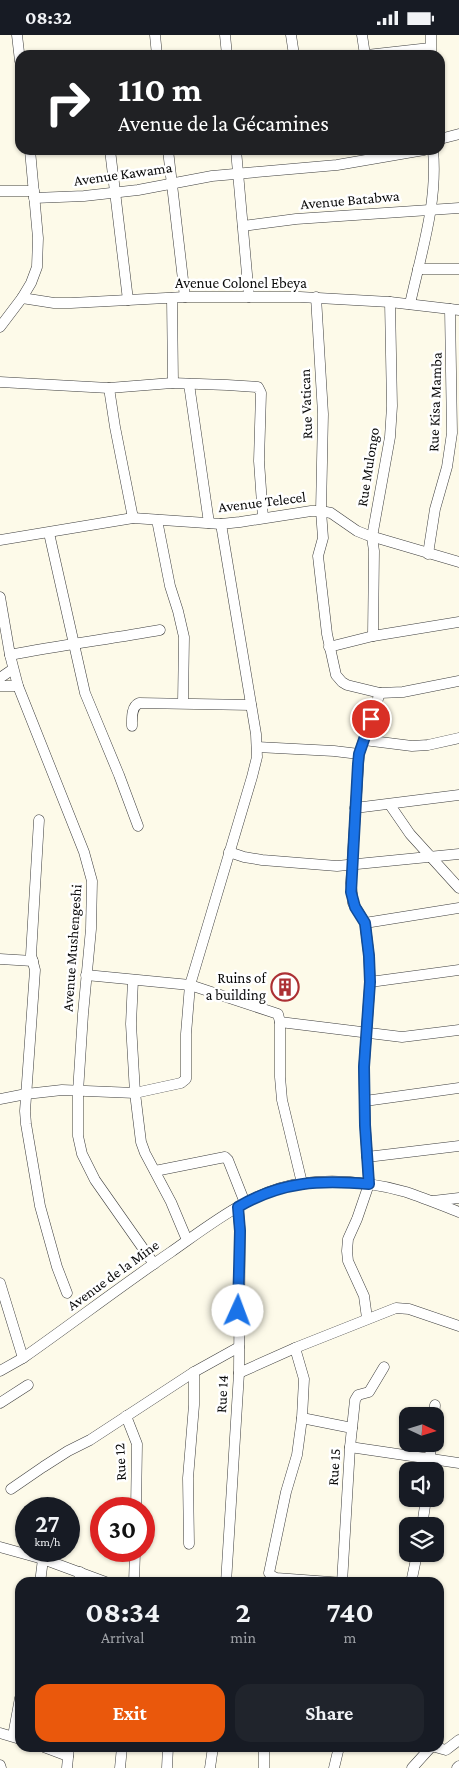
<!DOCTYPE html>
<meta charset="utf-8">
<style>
:root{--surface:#171b24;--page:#20242c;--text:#f1f3f6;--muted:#9ea1a6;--accent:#ea580c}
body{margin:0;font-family:"Crimson Pro",serif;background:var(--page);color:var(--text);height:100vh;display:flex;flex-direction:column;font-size:19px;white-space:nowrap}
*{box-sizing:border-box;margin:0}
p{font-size:16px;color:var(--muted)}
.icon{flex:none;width:28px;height:28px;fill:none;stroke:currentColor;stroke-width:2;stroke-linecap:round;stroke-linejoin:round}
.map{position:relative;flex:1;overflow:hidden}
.panel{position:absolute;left:15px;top:1542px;width:429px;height:175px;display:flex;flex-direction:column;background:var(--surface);border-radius:15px;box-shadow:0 1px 4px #0004}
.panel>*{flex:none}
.hud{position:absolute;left:15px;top:15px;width:430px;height:105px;border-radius:15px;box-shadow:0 1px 4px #0004;background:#202124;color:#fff;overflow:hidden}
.needle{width:32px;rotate:94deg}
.buttons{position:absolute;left:399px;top:1372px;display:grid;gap:10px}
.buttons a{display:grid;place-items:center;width:45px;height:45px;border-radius:10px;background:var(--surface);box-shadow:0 1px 4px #0004;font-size:25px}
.speed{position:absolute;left:15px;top:1462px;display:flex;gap:10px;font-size:25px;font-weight:700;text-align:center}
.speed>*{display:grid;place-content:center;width:65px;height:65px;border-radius:50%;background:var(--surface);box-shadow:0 1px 4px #0004;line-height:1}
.speed small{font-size:12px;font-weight:400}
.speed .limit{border:8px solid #d22;background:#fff;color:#111}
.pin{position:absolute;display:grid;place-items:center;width:42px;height:42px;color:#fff;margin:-21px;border:2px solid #fff;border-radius:50%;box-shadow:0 1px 5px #0007}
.me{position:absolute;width:55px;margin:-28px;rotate:2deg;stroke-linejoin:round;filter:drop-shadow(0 0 4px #0008)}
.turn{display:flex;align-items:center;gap:18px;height:105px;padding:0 20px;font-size:22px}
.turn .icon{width:65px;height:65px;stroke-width:2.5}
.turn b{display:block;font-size:35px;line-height:42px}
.eta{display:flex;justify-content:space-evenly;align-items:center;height:85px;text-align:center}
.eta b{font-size:30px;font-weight:700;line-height:35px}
.primary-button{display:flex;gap:10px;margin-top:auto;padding:10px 20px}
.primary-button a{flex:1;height:58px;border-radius:15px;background:var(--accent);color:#fff;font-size:20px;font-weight:700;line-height:58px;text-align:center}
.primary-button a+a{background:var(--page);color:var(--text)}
.status{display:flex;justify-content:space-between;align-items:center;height:35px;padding:0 25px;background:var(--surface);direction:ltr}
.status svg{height:14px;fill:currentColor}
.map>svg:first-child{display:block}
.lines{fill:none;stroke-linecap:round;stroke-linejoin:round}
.minor-casing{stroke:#3d3d3d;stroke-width:11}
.minor{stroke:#fff;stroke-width:10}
.route-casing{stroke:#114b97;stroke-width:12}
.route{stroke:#1a73e8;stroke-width:9}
.labels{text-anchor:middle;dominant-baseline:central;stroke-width:5;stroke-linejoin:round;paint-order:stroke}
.street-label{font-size:15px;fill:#0a0a0a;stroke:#fff}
.poi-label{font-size:15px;fill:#0a0a0a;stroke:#fff;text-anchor:end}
</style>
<div class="status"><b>08:32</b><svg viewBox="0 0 49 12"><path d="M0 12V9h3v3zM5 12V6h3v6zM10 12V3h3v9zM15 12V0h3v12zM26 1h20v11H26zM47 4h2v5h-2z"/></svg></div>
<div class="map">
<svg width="459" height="1733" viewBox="0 0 459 1733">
<rect width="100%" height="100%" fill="#fdfae9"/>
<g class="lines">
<g class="minor-casing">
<g id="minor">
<path d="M17,0L20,26"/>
<path d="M155,0L157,20"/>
<path d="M225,0L227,20"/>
<path d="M291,0L294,20"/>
<path d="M362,0L365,20"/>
<path d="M367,20L430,13"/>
<path d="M431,20V0"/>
<path d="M440,104L459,99"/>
<path d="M110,115L128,265"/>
<path d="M168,115L185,262"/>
<path d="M236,115L249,262"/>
<path d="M0,156H34"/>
<path d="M34,163L84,161L138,155L212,141L337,130L424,115"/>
<path d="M243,191L296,184L459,173"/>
<path d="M418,234H459"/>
<path d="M316,262L323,379L321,476L323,503L318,521L327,599L336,640L342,647L347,650L380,658L403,657L459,646"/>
<path d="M22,263L54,268H71L185,262H300L390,267L459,275"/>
<path d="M172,263L173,348"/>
<path d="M410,269C421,218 438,168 433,115"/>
<path d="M0,292L22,263L31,248L37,232L38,203L30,115"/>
<path d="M0,347L109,353L172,348L227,350L258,352L261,358L259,426L263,483"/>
<path d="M189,349L209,488"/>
<path d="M109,353L115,392L133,483"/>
<path d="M157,485L170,551L178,576L184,602L183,668"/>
<path d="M49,498L85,658L119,740L138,791"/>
<path d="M0,505L133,483L221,489L240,487L311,476H321L331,478L357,496L367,500L459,527"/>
<path d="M428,519L435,474L447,432L452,398L450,274"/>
<path d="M0,562L10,620L18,651L84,817L92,846L91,894L83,979L78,1057V1101L82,1119L95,1145L154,1229"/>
<path d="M373,601L374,516L372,502L390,402L392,371L390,267"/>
<path d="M329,612L373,601L459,587"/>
<path d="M10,620C60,610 110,604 160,595"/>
<path d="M0,643L13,634"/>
<path d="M0,651H18"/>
<path d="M132,691C132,683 131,672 139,668L251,670"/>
<path d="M364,705L412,711L428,710L459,703"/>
<path d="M257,712L334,716L359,719"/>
<path d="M390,770L410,799L459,853"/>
<path d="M355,773L459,760"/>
<path d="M39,785L31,920L35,935L25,1076L26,1089L40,1171L57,1232L67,1258"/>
<path d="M229,817L244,822L262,825L337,831L459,819"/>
<path d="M365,888L459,873"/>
<path d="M0,924L33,926"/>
<path d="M86,940L190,950L278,979L280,987V1042L282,1065L302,1148"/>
<path d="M133,945L131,989L135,1058L141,1107L145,1118L171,1167L187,1205"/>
<path d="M370,947L459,935"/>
<path d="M280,987L402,1002L459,995"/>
<path d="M0,1064L26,1059L62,1055L135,1058L181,1048L186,1044V999L190,950L252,742L257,722L256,699L221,489"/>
<path d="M365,1066L459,1053"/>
<path d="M367,1122L459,1111"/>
<path d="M155,1136L225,1122L228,1125L245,1168"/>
<path d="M433,1166L459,1163"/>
<path d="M0,1248L23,1323"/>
<path d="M367,1283L364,1261L348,1226L347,1216L348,1204L357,1184L369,1149L365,1089L364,1032L370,947L369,921L365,888L353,868L351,848L359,719L380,658"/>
<path d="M295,1313L304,1344L302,1383L297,1420L286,1457L269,1538L272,1541L276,1543L344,1548"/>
<path d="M0,1336L23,1323C73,1288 121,1251 171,1217C211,1189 254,1154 304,1148C337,1144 374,1148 406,1157C424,1163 441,1170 459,1177"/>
<path d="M239,1338L295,1313L396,1273L409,1274L459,1291"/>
<path d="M0,1368L28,1350"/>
<path d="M126,1381L137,1409L136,1474"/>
<path d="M434,1381L435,1370"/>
<path d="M302,1383L352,1393"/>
<path d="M350,1412L459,1428"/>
<path d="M429,1436L431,1409"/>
<path d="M11,1454L43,1432L68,1416L90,1405L194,1337L239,1312"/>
<path d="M422,1491L426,1464"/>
<path d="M189,1509L188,1443L194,1370V1337"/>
<path d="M0,1512L43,1524L108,1548"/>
<path d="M40,1548L43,1524"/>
<path d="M79,1548L80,1537"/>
<path d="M134,1548L135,1516"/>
<path d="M226,1548L239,1338L240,1196L238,1172"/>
<path d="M342,1548L350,1412L355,1365L358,1360L369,1357L384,1332"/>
<path d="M411,1548L417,1519"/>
<path d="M0,1698L20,1704"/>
<path d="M13,1701L20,1663"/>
<path d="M44,1712L68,1721"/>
<path d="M264,1712V1733"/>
<path d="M435,1712L446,1715L459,1705"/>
<path d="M0,1730L1,1733"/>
<path d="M67,1733L69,1712"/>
<path d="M120,1733L122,1712"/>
<path d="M167,1733L168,1712"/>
<path d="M210,1733L213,1712"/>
<path d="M334,1733L339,1712"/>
<path d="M412,1733L431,1712"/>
<path d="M457,1733L459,1731"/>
</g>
</g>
<use href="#minor" class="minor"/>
</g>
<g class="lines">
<g class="route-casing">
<path id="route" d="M238,1276L240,1196L238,1172C282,1146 320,1145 369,1149L365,1090L364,1032L370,947L369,921L365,888L355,872L351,857L358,729L359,719L371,684"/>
</g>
<use href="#route" class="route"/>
</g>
<defs>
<g id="building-ring" transform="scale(1.4375)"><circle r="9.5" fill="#fff" stroke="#ac3034" stroke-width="1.5"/><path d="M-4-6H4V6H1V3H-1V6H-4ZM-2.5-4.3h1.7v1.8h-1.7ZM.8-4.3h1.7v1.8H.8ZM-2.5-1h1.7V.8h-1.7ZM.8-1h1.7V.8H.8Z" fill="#ac3034"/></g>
</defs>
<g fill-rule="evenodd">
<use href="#building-ring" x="285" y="952"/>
</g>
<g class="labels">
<g class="street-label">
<text transform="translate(123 139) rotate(-8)">Avenue Kawama</text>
<text transform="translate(350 165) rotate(-5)">Avenue Batabwa</text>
<text x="241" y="248">Avenue Colonel Ebeya</text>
<text transform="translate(435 367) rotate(-88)">Rue Kisa Mamba</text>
<text transform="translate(306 369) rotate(-92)">Rue Vatican</text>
<text transform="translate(368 432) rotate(-81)">Rue Mulongo</text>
<text transform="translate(262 467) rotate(-7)">Avenue Telecel</text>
<text transform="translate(72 913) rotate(-86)">Avenue Mushengeshi</text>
<text transform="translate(113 1240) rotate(-36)">Avenue de la Mine</text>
<text transform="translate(222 1359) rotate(-87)">Rue 14</text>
<text transform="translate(120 1427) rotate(-93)">Rue 12</text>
<text transform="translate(334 1432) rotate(-86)">Rue 15</text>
</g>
<g class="poi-label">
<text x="266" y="943">Ruins of<tspan x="266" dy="17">a building</tspan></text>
</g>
</g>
</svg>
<div class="buttons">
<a><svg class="needle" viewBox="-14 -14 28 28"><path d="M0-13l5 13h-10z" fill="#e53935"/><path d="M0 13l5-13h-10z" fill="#9ea1a6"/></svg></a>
<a><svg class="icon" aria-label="sound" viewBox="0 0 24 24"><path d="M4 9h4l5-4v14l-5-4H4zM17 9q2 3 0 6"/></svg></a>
<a><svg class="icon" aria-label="layers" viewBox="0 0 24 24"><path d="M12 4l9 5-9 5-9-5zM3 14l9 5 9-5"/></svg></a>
</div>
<div class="speed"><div>27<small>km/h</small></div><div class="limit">30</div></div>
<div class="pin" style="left:371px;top:684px;background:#d93025"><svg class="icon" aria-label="arrive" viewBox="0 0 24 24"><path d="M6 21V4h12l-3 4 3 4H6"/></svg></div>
<svg class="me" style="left:238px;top:1276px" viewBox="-20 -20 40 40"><circle r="19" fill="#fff"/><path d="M0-13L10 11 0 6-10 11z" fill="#1a73e8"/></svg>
<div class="hud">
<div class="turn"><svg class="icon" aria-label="right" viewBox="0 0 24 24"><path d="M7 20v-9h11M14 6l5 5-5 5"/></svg><div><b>110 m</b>Avenue de la Gécamines</div></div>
</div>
<section class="panel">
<div class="eta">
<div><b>08:34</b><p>Arrival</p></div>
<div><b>2</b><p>min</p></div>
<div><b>740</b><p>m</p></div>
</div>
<div class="primary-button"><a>Exit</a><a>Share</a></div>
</section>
</div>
